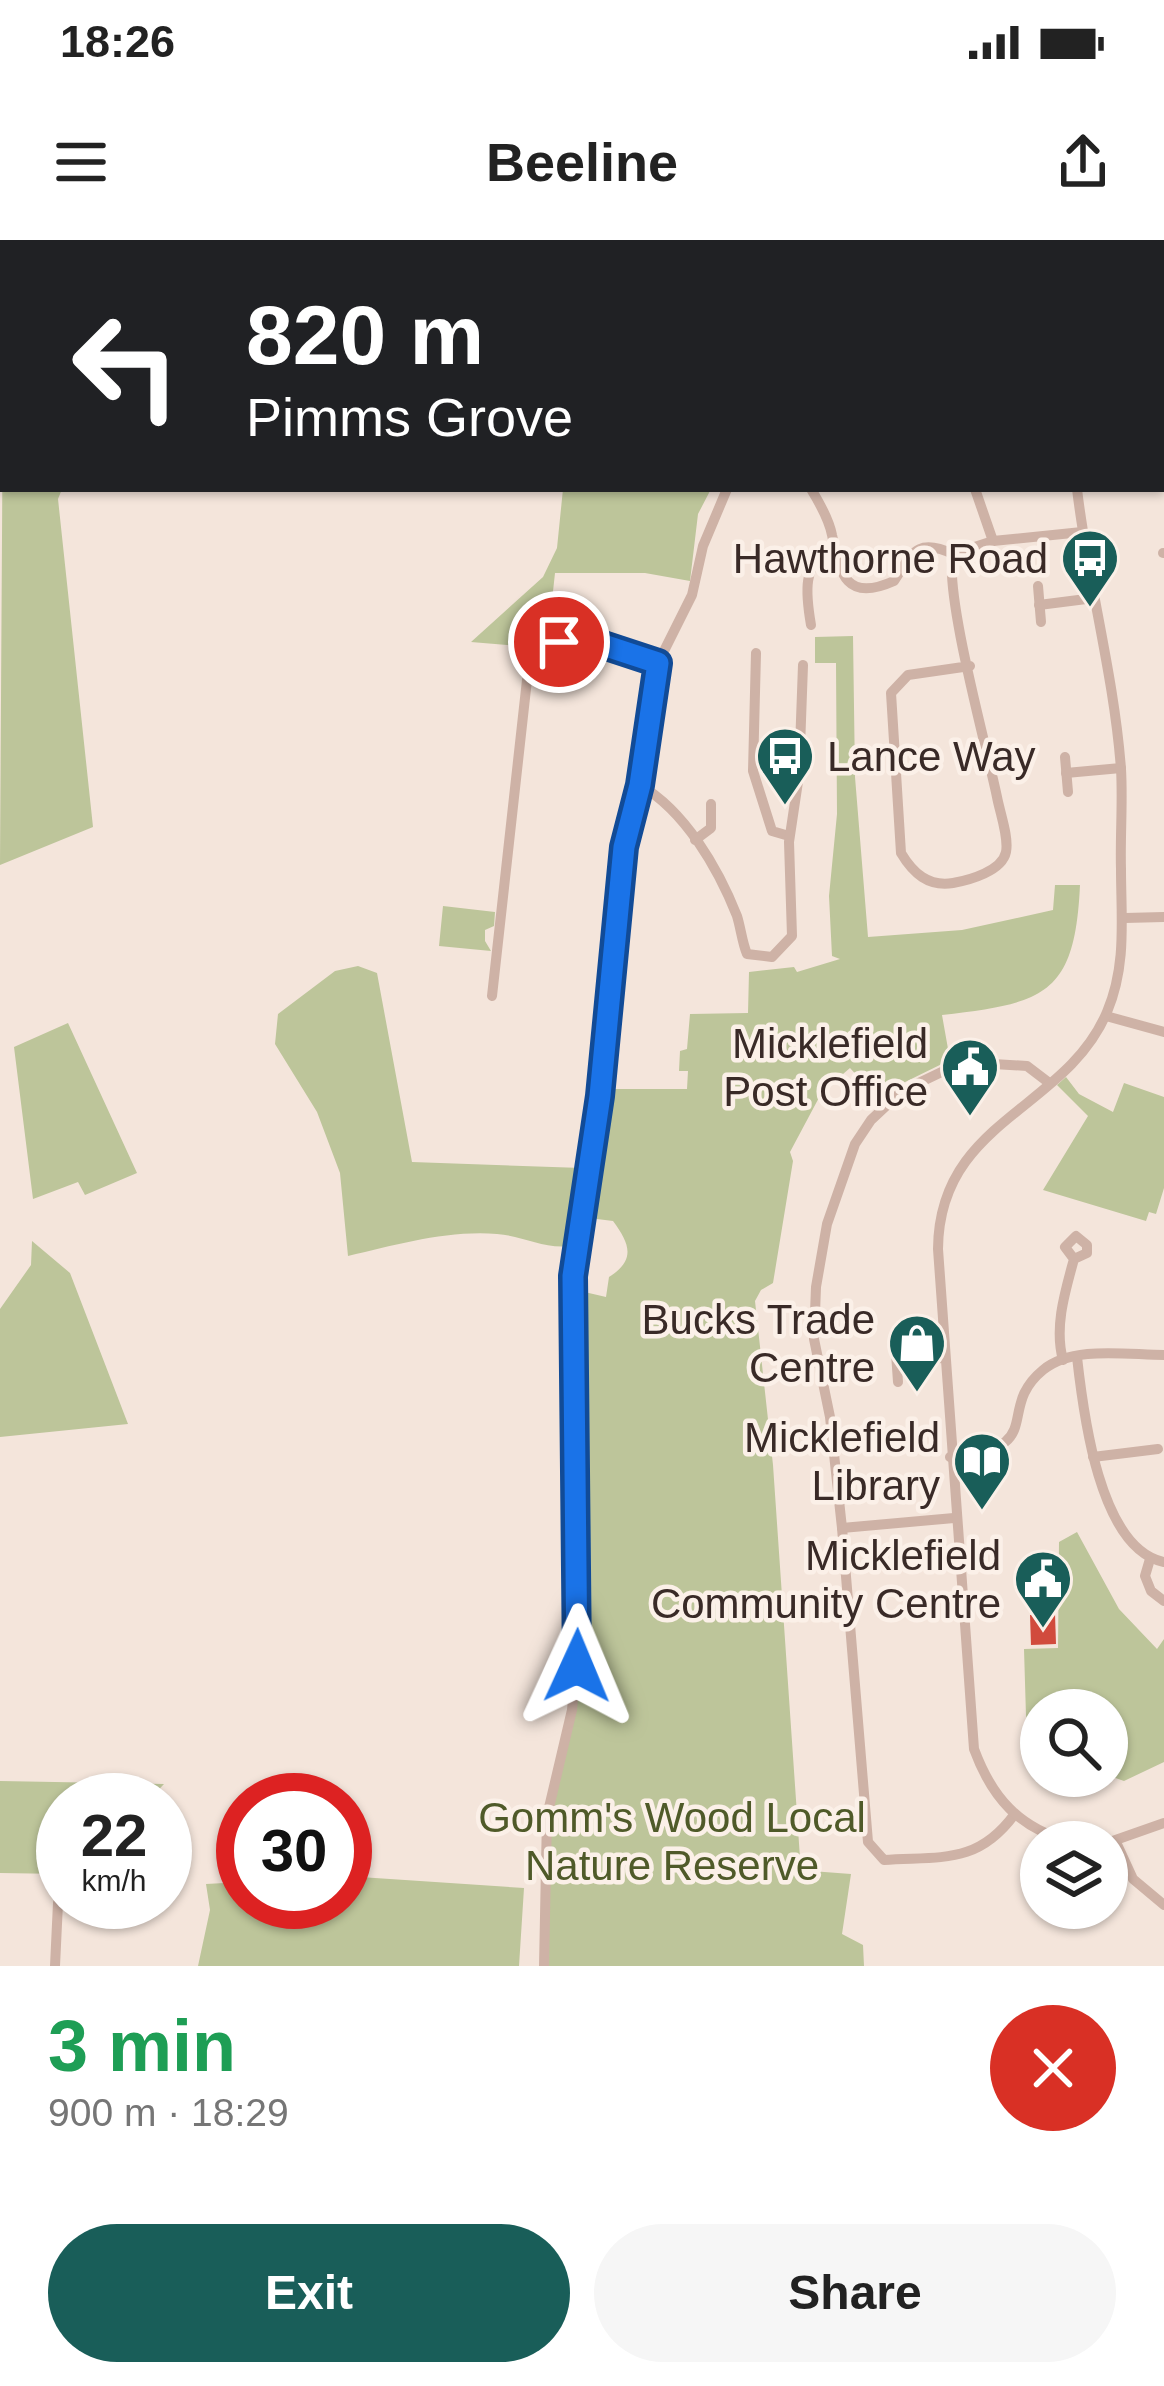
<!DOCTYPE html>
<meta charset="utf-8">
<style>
:root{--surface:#fff;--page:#f6f6f6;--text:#222;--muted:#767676;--accent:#195e59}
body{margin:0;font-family:Helvetica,sans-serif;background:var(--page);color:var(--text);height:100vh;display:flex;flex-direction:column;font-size:45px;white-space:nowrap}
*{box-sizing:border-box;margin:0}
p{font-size:39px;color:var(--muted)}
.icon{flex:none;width:66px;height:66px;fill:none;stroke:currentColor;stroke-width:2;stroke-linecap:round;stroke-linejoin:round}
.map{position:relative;height:1726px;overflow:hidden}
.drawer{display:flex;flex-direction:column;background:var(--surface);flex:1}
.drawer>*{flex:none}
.guide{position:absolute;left:0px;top:0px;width:1164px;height:252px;box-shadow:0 3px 9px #0004;background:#202124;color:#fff;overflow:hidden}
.fabs{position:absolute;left:1020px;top:1449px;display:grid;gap:24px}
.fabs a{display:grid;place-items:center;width:108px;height:108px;border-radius:50%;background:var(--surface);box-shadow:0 3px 9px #0004;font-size:60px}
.speed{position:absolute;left:36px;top:1533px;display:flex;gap:24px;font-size:60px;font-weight:700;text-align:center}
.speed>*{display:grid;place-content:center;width:156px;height:156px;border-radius:50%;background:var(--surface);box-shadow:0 3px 9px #0004;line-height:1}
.speed small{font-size:30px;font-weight:400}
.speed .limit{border:18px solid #d22;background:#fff;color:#111}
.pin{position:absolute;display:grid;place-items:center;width:102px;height:102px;color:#fff;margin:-51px;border:6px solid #fff;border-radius:50%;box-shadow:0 3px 12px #0007}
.me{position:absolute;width:132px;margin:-66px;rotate:1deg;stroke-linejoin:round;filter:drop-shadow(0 0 9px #0008)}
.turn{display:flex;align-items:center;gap:42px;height:252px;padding:0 48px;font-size:54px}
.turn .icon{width:156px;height:156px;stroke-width:2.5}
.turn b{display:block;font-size:84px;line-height:102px}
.round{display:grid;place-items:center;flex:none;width:126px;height:126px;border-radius:63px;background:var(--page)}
.overview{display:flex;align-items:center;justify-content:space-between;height:204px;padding:0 48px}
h1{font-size:72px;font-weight:600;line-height:90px;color:#1e9e55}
.cta{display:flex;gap:24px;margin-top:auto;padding:24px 48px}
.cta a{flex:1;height:138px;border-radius:72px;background:var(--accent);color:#fff;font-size:48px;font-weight:600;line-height:138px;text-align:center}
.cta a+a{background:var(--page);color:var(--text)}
.status{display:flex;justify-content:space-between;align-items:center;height:84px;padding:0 60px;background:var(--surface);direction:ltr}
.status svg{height:33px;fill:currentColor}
header{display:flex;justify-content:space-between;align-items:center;height:156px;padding:0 48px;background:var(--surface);font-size:54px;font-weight:600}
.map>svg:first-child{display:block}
.green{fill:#bdc59a}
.building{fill:#d14b3d}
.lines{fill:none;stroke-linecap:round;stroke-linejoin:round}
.minor{stroke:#ceb2a6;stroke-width:10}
.rail-casing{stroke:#392a27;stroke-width:8}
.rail{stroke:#fbf0e8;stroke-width:3;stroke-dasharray:9;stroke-linecap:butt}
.route-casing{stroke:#114b97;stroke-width:30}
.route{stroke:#1a73e8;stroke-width:21}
.labels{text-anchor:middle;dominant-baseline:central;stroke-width:9;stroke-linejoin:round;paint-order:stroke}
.poi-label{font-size:42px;fill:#392a27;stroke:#fbf0e8;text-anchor:end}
.park-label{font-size:42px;fill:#4f5a29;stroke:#fbf0e8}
</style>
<div class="status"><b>18:26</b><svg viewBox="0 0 49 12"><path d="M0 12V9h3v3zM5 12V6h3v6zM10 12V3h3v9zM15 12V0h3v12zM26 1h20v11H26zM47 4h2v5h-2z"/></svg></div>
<header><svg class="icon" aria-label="menu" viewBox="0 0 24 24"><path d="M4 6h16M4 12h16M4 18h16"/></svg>Beeline<svg class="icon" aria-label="share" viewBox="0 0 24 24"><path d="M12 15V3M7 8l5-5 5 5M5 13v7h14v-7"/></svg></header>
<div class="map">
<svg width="1164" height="1726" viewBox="0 0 1164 1726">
<rect width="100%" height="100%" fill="#f4e5db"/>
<g class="green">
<path d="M3,134V249H62L58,259L93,587L0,625Z"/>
<path d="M563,249H711L698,274L690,341L645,333H555L548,397L529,407L471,402L543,337L557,308Z"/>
<path d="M853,396L855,537L868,697L962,690L1053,670L1055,645H1080C1075,756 1044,763 942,775L950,820L897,846L880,861L850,828L822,852L790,912L793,921L773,1043L761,1050L755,1061L773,1225L800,1618L811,1631L851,1634L842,1694L863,1705L864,1726H548L549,1575L567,1505L584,1354L576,1050L606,1057L609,1037C636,1020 630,1004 613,981L581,977L604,849H687L688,831H679L680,811L687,809L690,774L748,773L749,732L794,727L797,732L840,719L832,716L829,656L837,574L836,423H815V397Z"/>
<path d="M443,666L495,672L494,686L485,690V701L491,711L439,706Z"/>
<path d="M358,726L377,733L412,922L582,928L570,1006C543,1009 524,996 497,994C447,990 396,1005 348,1016L340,933L317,872L275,804L278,774L335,731Z"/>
<path d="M68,783L137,933L85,955L78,942L33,959L14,807Z"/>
<path d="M1066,837L1079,854L1113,872L1124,843L1164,857V948L1156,974L1149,972L1146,981L1043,950L1088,876L1057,845Z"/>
<path d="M32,1001L70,1033L128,1184L0,1197V1069L31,1025Z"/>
<path d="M1077,1292L1119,1369L1157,1409L1164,1399V1522L1124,1541L1107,1535V1470H1041V1513L1026,1476L1024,1409L1058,1408L1059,1302Z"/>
<path d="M0,1541L164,1544L149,1560H63L62,1634L0,1633Z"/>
<path d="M345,1636L524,1648L519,1726H198L210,1670L206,1644L243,1642V1662H345Z"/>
</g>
<path class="building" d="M1055,1374L1056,1404L1031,1405L1030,1375Z"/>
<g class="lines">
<g class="minor">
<path d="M1047,0V3"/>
<path d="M342,3V0"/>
<path d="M814,3V0"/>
<path d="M1161,129L1164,128"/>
<path d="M1161,226H1164"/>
<path d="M811,249C819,262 829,279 832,295C840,333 845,363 894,341C911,316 915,296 953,314"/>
<path d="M975,249L993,301"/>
<path d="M1163,313H1164"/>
<path d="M1038,346L1041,382"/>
<path d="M1039,365L1094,358"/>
<path d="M811,385C806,356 801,321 833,308"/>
<path d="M756,413L753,531L772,591L789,596"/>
<path d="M970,426L908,435L891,453L901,613C913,633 928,647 953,643C970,640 1002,631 1006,612C1009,597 1000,573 997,557C987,508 944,354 953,314L993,301L1082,292"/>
<path d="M1065,517L1068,552"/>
<path d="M1066,533L1121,528"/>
<path d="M640,545C685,571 718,628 737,676C741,689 742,702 747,714L772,717L792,696L789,602L799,535L803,425"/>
<path d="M695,600L711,588V564"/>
<path d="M1125,678L1164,677"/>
<path d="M492,756L527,440L537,414L579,397L658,423"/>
<path d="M1106,776L1164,792"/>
<path d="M895,1099L898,1142"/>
<path d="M1077,1117C1083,1171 1099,1309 1164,1322"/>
<path d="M1063,1120C1054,1087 1065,1052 1074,1019L1087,1013V1005L1076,996L1065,1007L1074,1019"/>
<path d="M897,1122L942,1118"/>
<path d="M950,1217C1050,1209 994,1170 1043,1130C1073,1105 1128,1115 1164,1115"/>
<path d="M1093,1217L1158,1209"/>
<path d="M842,1288L954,1278"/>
<path d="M1150,1319L1145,1336L1151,1351L1164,1361"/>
<path d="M1014,1575C977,1625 940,1616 884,1620L868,1602L842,1288L830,1177L814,1099L816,1047L827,984L855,904L871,880L902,851L952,827L977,823L1027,826L1048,842"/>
<path d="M1070,1602C1019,1588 992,1558 974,1509L938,1009C939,880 1065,871 1107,772C1127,725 1121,678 1121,629C1120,596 1123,562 1121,529C1114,435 1088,343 1077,249"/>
<path d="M1116,1602L1133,1639L1164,1665"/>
<path d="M1107,1603L1164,1583"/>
<path d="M55,1726L58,1663L63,1655"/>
<path d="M544,1726L547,1576L572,1470L578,1406L573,1036L600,857L624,607L640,545L658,423L692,355L703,306L727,249"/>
</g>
<g class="rail-casing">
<g id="rail">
<path d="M952,0L972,3"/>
<path d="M984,0L1003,3"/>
<path d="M1161,31H1164"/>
</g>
</g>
<use href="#rail" class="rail"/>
</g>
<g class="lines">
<g class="route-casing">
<path id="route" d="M559,402L579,397L658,423L640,545L624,607L600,856L573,1036L577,1426"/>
</g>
<use href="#route" class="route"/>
</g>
<defs>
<g id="bus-pin" transform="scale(3)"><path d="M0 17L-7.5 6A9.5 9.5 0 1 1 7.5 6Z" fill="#195e59" stroke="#fbf0e8"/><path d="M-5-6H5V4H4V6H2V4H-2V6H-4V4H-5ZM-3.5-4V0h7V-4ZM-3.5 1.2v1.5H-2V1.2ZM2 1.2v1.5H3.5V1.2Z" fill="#fff"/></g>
<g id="civic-pin" transform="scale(3)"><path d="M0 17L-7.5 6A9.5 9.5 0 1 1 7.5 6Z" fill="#195e59" stroke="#fbf0e8"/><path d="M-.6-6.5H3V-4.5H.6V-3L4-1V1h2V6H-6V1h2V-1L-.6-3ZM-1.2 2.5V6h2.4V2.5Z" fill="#fff"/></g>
<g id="shop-pin" transform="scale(3)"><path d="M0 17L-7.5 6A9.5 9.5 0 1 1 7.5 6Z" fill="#195e59" stroke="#fbf0e8"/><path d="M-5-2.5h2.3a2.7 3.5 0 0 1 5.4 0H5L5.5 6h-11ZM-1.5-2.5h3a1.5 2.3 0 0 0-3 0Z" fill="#fff"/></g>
<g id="library-pin" transform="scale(3)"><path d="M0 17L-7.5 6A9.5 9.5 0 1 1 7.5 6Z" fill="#195e59" stroke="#fbf0e8"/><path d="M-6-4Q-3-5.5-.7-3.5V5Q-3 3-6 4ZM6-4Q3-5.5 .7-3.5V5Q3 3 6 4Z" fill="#fff"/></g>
</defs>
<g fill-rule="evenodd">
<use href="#bus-pin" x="1090" y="318"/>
<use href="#bus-pin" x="785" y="516"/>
<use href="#civic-pin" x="970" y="827"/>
<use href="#shop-pin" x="917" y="1103"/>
<use href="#library-pin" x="982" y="1221"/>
<use href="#civic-pin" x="1043" y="1339"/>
</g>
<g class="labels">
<g class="poi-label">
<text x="1048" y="318">Hawthorne Road</text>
<text x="827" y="516" text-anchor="start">Lance Way</text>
<text x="928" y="803">Micklefield<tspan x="928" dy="48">Post Office</tspan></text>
<text x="875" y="1079">Bucks Trade<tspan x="875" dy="48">Centre</tspan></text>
<text x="940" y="1197">Micklefield<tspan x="940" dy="48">Library</tspan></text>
<text x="1001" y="1315">Micklefield<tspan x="1001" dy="48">Community Centre</tspan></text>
</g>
<g class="park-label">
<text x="672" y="1577">Gomm's Wood Local<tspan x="672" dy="48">Nature Reserve</tspan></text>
</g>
</g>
</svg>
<div class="fabs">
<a><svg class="icon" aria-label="search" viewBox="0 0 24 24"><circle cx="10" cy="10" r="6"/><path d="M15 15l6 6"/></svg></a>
<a><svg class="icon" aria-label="layers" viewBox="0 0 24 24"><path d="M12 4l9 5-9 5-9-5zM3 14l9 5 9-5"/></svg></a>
</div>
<div class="speed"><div>22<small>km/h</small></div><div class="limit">30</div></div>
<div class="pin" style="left:559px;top:402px;background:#d93025"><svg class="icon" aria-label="arrive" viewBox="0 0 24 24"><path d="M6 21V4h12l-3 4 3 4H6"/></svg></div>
<svg class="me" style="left:577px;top:1426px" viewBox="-20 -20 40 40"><path d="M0-17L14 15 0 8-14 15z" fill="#1a73e8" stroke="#fff" stroke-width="4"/></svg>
<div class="guide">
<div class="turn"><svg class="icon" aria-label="left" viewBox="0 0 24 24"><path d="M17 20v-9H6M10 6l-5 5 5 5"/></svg><div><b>820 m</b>Pimms Grove</div></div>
</div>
</div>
<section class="drawer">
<div class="overview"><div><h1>3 min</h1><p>900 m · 18:29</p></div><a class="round" style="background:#d93025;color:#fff"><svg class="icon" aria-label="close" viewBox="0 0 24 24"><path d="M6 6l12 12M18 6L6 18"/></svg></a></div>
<div class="cta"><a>Exit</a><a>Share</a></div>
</section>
